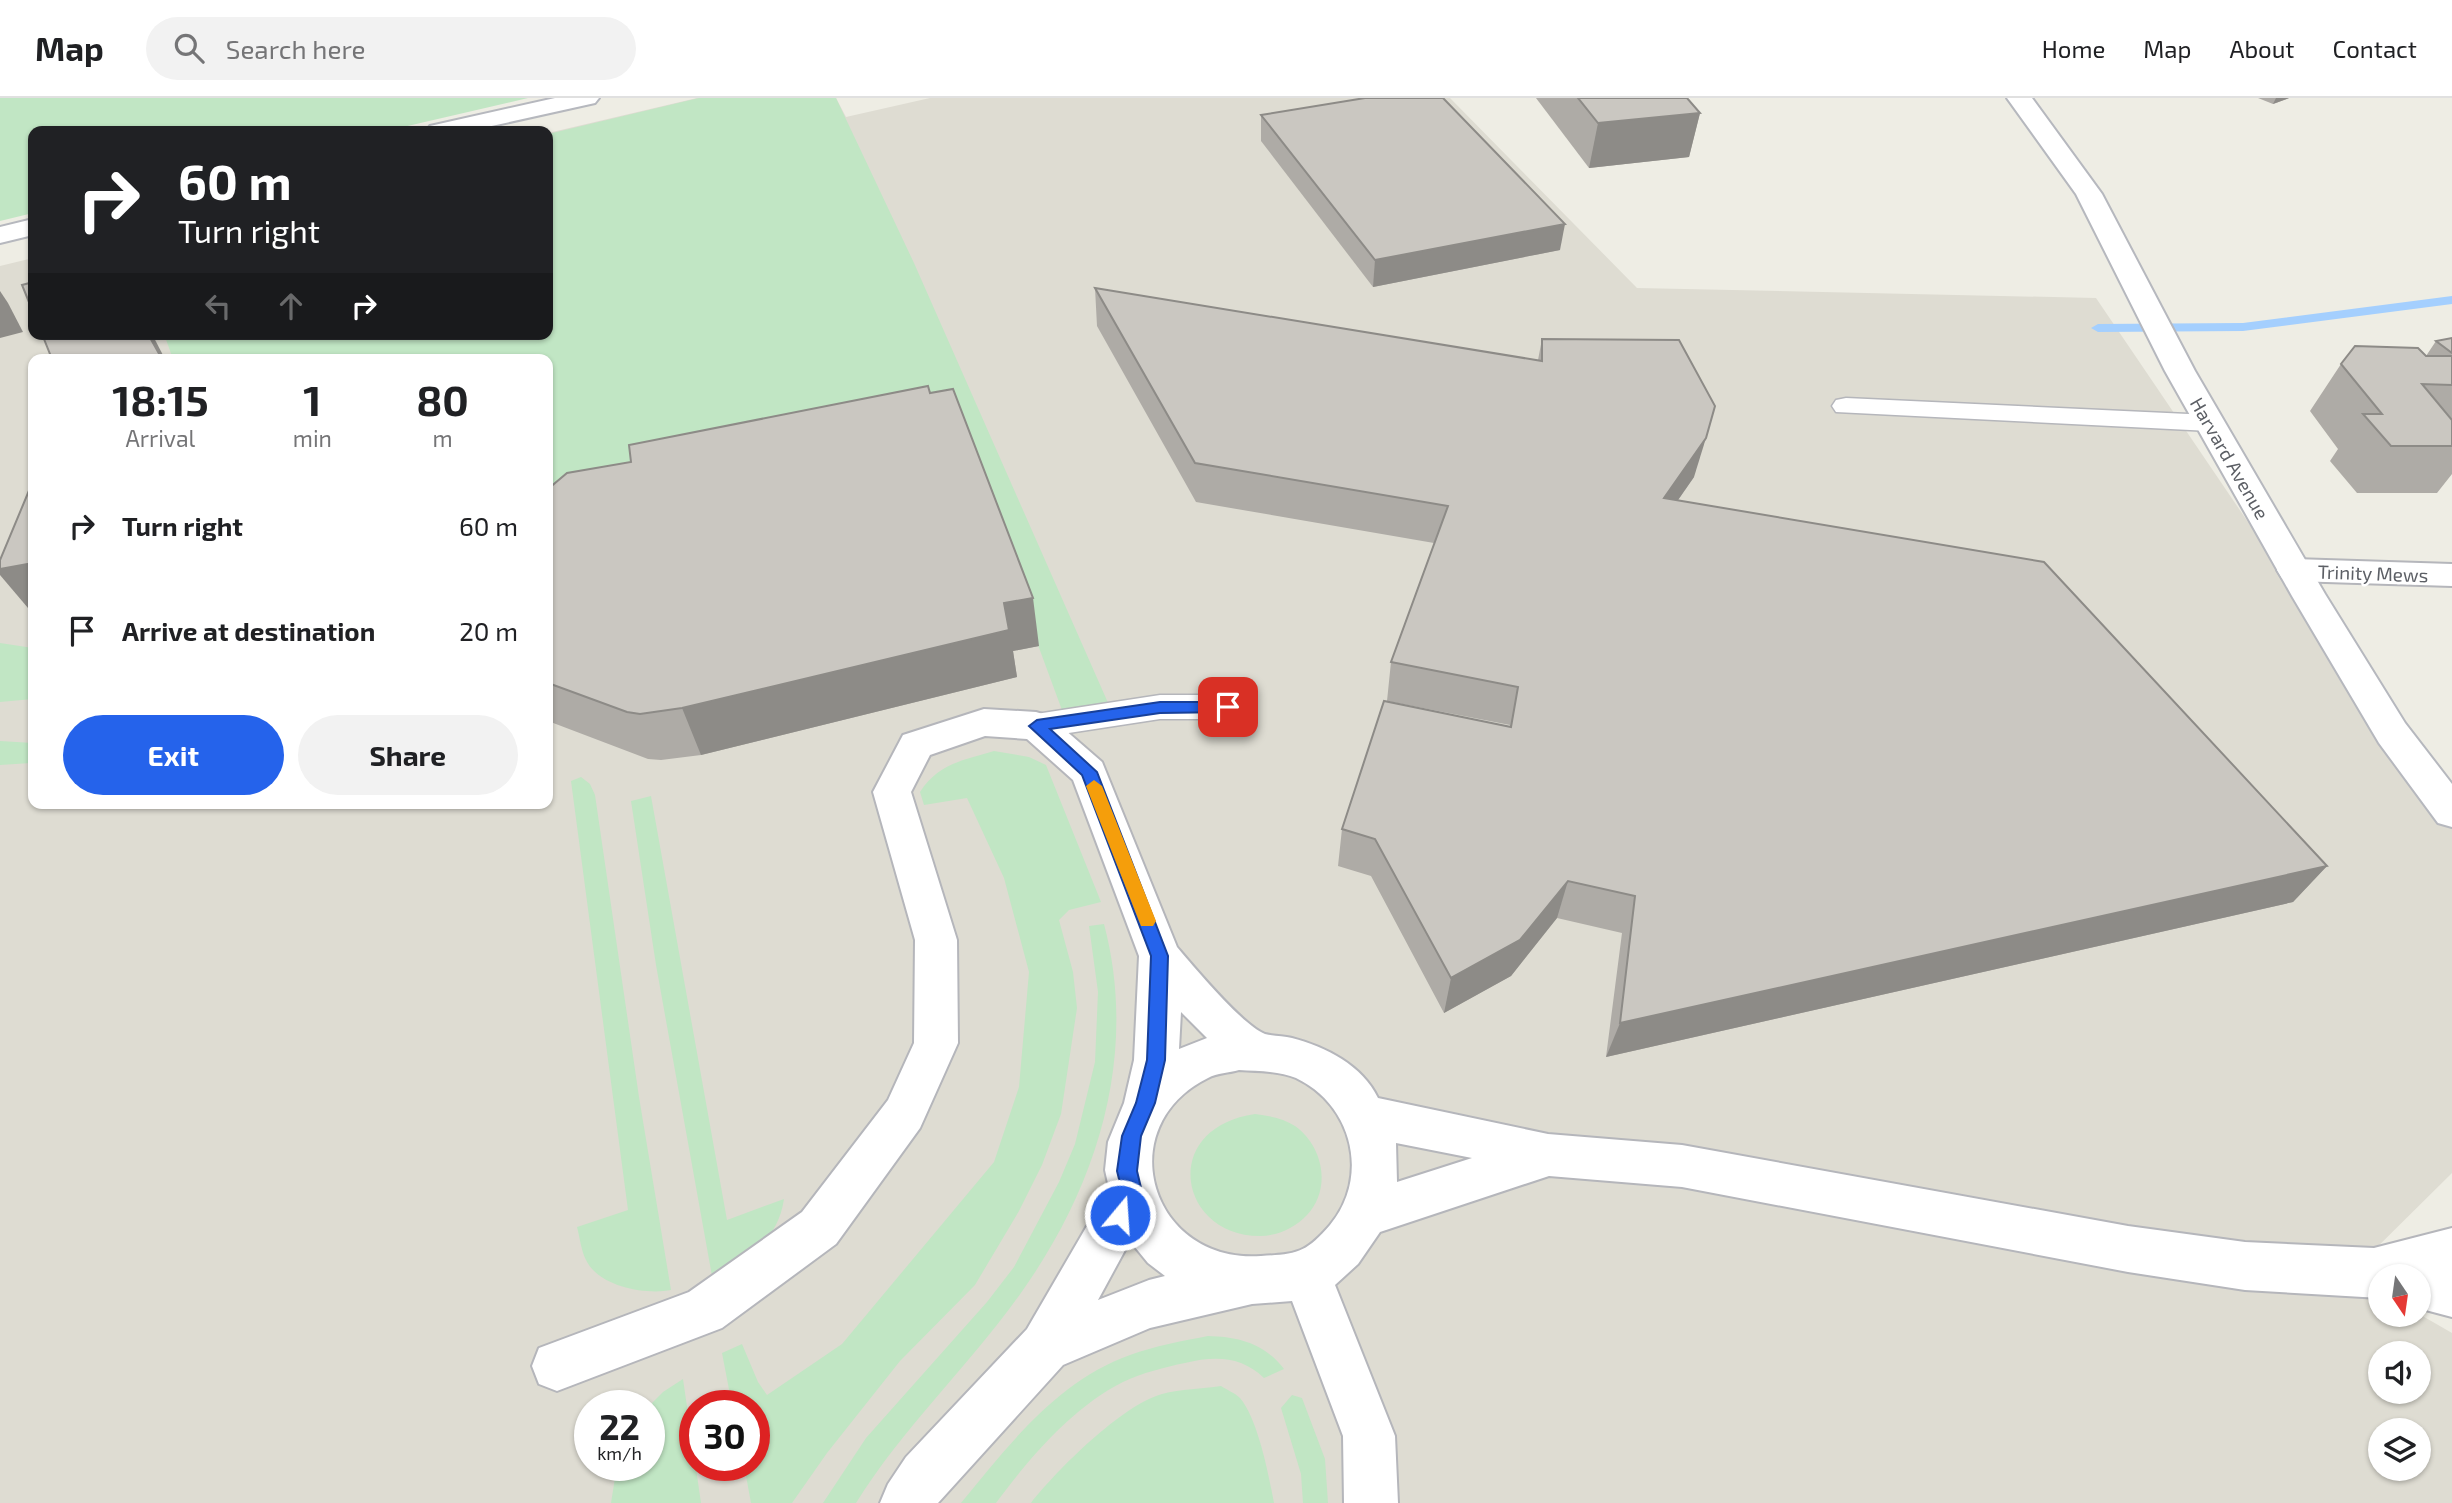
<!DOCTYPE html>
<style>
:root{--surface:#fff;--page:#f2f2f2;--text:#202124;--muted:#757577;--line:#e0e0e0;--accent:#2563eb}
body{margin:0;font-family:"Exo 2",sans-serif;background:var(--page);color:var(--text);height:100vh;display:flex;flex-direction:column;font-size:26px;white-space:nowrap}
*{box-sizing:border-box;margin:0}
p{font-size:23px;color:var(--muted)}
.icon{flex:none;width:38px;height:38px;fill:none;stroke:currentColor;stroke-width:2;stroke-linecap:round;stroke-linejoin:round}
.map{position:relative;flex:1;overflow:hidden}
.side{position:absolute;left:28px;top:256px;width:525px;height:455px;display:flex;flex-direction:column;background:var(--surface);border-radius:14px;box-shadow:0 2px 5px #0004}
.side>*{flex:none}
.hud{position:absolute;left:28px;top:28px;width:525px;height:214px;border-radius:14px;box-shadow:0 2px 5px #0004;background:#202124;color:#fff;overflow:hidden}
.needle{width:46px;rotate:167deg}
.buttons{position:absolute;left:2368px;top:1166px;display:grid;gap:14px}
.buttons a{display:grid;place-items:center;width:63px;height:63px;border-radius:50%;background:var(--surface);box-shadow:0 2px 5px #0004;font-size:35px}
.speed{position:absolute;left:574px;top:1292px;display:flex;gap:14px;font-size:35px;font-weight:700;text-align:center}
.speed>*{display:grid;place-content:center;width:91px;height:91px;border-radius:50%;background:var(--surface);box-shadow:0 2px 5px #0004;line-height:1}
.speed small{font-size:18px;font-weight:400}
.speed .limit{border:10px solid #d22;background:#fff;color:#111}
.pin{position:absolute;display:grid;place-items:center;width:60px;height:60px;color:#fff;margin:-30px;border-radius:14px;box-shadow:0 4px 10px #0006}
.me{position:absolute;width:77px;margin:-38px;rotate:18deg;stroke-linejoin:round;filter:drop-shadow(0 0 5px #0008)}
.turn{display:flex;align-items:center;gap:24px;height:147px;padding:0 35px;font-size:32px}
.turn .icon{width:91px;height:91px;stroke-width:2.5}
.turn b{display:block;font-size:49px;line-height:60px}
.lanes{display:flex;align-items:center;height:66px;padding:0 35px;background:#0003;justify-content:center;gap:35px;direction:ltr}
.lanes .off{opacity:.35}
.eta{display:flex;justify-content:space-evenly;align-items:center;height:119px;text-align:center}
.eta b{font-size:42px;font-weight:700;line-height:49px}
.cta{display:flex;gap:14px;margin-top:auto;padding:14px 35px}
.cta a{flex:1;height:80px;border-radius:42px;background:var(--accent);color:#fff;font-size:28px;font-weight:700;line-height:80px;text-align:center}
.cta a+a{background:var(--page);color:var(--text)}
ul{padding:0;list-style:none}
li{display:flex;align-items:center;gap:21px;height:105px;padding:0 35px}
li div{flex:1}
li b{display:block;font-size:26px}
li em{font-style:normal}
header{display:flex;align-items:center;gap:42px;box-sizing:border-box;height:98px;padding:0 35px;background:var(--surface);border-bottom:2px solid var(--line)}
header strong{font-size:33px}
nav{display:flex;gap:38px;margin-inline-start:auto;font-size:24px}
.search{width:490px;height:63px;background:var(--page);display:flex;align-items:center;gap:18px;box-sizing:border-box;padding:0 24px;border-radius:38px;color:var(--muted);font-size:26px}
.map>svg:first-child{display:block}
.education{fill:#dedcd2;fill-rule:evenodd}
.green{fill:#c1e6c4}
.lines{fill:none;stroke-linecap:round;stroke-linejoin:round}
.stream{fill:#a4cffe;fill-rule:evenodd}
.lane-casing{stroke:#b5b6bb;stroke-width:3}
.street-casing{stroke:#b5b6bb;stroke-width:4}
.secondary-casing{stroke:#b6b8be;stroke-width:4}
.lane{fill:#fff;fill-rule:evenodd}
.street{fill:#fff;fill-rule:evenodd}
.secondary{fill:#fff;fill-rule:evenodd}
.wall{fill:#aeaba6}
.shaded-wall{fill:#8d8b87}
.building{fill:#cac7c1;stroke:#8d8b87;stroke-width:2}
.route{fill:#2563eb;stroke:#184099;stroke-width:2}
.slow{fill:#f59e0b}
.labels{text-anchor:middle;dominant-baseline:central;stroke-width:5;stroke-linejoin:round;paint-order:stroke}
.street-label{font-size:19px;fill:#5c5f65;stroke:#fff}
</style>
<header>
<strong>Map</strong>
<div class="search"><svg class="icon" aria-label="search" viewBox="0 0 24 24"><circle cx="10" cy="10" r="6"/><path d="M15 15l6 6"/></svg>Search here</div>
<nav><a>Home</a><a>Map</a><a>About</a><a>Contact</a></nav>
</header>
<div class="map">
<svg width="2452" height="1405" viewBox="0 0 2452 1405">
<rect width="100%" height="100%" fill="#eeede4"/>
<path class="education" d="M697,0H836L846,19L930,0H1450L1637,190L2096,200L2452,725V1075L2350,1176L2380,1194V1216H2419L2452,1235V1405H0V168L33,160V236H548V35ZM33,261H548V705H33ZM2380,1255H2418V1293H2380ZM590,1307H649V1367H590ZM695,1307H754V1367H695ZM2380,1332H2418V1370H2380Z"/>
<g class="green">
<path d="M0,0H528L386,33H33V115L0,123Z"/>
<path d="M699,0H836L914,165L1109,607L1066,623L961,338L548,403V261H173L164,236H548V36Z"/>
<path d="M0,545L33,550V601L0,604Z"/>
<path d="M0,643L33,645V662L31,665L0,667Z"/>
<path d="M994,653L1029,659L1046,667L1101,804L1069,812L1059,822L1073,874L1077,910L1061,1016L1042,1067L1019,1113L975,1187L900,1263L827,1355L792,1405H751L744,1367H754V1307H732L722,1255L742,1246L758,1284L767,1297L842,1246L994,1064L1019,989L1029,874L1004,780L967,700L924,707L920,694C938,666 963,662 994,653Z"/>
<path d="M581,679L590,686L595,697L639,999L671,1192C646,1197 599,1189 586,1162C581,1152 580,1140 577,1129L628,1112L571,683Z"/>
<path d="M651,698L727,1122L784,1101C777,1146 748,1156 712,1178L656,867L631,703Z"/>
<path d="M1104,826C1138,955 1099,1084 1023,1192C971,1266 904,1328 856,1405H823L866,1340L987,1204L1014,1169L1059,1084L1075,1046L1095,964L1098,894L1089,828Z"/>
<path d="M1255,1016C1269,1018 1283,1020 1295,1028C1323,1048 1332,1090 1307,1117C1295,1130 1277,1138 1260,1138C1178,1138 1159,1030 1255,1016Z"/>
<path d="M1208,1238C1239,1239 1264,1245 1284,1271L1264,1280C1241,1258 1215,1258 1185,1265C1165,1269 1142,1275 1123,1284C1073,1309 1029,1360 996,1405H961C1008,1348 1057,1283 1130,1257C1155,1248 1182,1243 1208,1238Z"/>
<path d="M683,1281L701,1405H611L617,1367H649V1308L663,1294Z"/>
<path d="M1221,1288C1227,1292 1235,1295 1240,1300C1258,1321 1269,1378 1274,1405H1031C1057,1372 1122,1307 1162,1296C1181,1291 1202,1291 1221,1288Z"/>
<path d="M1292,1297L1302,1300L1325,1361L1328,1405H1303L1301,1376L1281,1310Z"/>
</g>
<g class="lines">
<path class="stream" d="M2452,198V206L2243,233L2098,234L2091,230L2098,226L2243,225Z"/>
<g class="lane-casing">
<g id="lane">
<path d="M1846,300L2210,317L2220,319L2224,325L2220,331L2210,333L1836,314L1832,308L1836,302Z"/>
<path d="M1160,597H1228L1240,600L1245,609L1240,618L1228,621H1160L1036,640L1024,637L1019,628L1024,619L1036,616Z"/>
</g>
</g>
<g class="street-casing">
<g id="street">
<path d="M2294,461L2452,466V488L2294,483L2282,480L2277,472L2282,464Z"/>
<path d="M984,611L1036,614L1049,618L1102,664L1177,849C1194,869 1242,927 1265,936C1273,938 1284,938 1292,940C1326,949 1362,967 1378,1000L1548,1036L1682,1047L2128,1128L2245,1144L2374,1150L2452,1130V1219L2418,1210V1178H2380V1200L2245,1192L2128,1174L1682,1089L1549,1078L1380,1134L1358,1166L1335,1187L1395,1338L1398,1405H1344L1343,1338L1292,1203L1252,1206L1150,1230L1063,1267L938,1405H880L888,1386L906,1359L1027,1231L1109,1090L1105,1072L1108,1044L1124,1005L1134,962L1139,858L1073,682L1027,641L985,638L930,657L911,694L957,842L958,945L920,1030L836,1146L722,1230L557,1293L539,1286L532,1268L539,1250L689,1194L802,1114L888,1002L914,945L915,842L873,694L903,637ZM1181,914L1207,940L1179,951ZM1239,972C1257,973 1280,973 1296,980C1353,1007 1370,1079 1330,1127C1306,1155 1297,1156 1261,1158C1151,1166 1109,1029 1208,980C1217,975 1229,975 1239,972ZM1396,1045L1472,1060L1397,1084ZM1130,1143L1148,1165L1165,1178L1149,1182L1098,1202Z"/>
</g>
</g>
<g class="secondary-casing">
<g id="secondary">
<path d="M555,0H599L595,5L469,33H426L430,28Z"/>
<path d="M2007,0H2032L2102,96L2195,273L2325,496L2405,625L2452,686V729L2438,725L2379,645L2292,498L2165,273L2076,96Z"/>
<path d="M33,121V137L0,145V129Z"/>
</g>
</g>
<use href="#lane" class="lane"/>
<use href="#street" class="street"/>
<use href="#secondary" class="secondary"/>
</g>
<g class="wall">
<path d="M1536,0H1687L1700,15L1689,59L1589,70Z"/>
<path d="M2258,0H2289L2273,6Z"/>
<path d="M1261,17L1560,152L1373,189L1261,43Z"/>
<path d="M1095,190L1538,262L1542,241L1694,379L1678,402L2327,768L2293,804L1606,959L1622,835L1557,820L1511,878L1444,915L1371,778L1338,768L1342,731L1509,629L1510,627L1387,603L1391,564L1434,445L1196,404L1097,228Z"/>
<path d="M2452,240V376L2437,395H2357L2330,363L2338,351L2310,313L2341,266L2426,258L2436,243Z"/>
<path d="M548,391L1039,548L1013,553L1017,579L701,657L661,662L648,661L548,623Z"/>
</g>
<g class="shaded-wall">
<path d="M2276,0H2289L2273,6Z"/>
<path d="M1700,15L1689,59L1589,70L1598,25Z"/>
<path d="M1565,126L1560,152L1373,189L1375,162Z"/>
<path d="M0,193L8,205L23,234L0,240Z"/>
<path d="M148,236H152L165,261H162Z"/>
<path d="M1706,340L1694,379L1653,438L1664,400Z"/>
<path d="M33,465V509L28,510L0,477V471Z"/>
<path d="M1033,500L1039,548L1013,553L1017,579L701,657L682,610L1004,505Z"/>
<path d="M2327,768L2293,804L1606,959L1620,925Z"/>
<path d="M1568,783L1557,820L1511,878L1444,915L1451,880Z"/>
</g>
<g class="building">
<path d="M1365,0H1443L1565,126L1375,162L1261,17Z"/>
<path d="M1578,0H1687L1700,15L1598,25Z"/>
<path d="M33,184V214L22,187Z"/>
<path d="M1095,190L1542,263V241L1679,242L1715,308L1706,340L1664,400L2044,464L2327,768L1620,925L1635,798L1568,783L1520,842L1451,880L1375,741L1342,731L1384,603L1511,629L1518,589L1391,564L1448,408L1195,365Z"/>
<path d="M42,236H148L162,261H52Z"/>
<path d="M2452,240V255L2436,243Z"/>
<path d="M2355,248L2418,250L2426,258H2452V287L2422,286L2452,322V348H2391L2363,316H2382L2341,266Z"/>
<path d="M928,288L930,295L953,291L1033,500L1004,505L1009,532L682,610L640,616L627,614L548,585V391L567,375L631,364L629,347Z"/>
<path d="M33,383V465L0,471V462Z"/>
</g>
<path class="route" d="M1160,604H1228L1236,609L1228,614L1160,615L1050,631L1097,674L1168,858L1165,962L1155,1005L1141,1038L1137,1073L1142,1094L1127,1124L1120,1126L1113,1124L1110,1117L1122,1093L1117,1073L1122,1038L1136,1005L1147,962L1151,858L1082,677L1029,628L1037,622Z"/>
<path class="slow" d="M1094,682L1102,688L1156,823L1153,828H1141L1139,823L1086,688Z"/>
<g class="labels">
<g class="street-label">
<text transform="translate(2230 360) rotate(60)">Harvard Avenue</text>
<text transform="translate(2373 475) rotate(2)">Trinity Mews</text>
</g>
</g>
</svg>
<div class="buttons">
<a><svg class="needle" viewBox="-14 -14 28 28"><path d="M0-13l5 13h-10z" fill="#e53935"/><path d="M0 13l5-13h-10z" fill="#757577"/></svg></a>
<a><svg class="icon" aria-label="sound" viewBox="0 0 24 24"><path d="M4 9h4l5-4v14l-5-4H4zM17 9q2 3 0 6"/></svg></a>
<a><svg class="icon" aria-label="layers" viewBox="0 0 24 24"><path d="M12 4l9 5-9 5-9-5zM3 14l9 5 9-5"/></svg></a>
</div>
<div class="speed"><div>22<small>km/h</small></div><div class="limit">30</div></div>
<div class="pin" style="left:1228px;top:609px;background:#d93025"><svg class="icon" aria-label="arrive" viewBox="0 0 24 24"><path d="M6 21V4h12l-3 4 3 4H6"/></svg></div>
<svg class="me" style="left:1120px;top:1117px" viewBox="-20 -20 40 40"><circle r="17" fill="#2563eb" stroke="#fff" stroke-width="3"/><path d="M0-11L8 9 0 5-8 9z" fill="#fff"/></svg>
<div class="hud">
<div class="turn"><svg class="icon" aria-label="right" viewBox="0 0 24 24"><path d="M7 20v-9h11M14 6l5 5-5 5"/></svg><div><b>60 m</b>Turn right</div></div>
<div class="lanes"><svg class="icon off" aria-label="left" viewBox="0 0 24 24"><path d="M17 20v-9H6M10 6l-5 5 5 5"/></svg><svg class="icon off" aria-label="ahead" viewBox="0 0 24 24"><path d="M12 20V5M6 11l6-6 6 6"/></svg><svg class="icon" aria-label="right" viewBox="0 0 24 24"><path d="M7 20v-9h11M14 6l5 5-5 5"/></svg></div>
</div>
<section class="side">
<div class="eta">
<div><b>18:15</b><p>Arrival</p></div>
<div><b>1</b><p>min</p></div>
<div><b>80</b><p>m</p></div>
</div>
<ul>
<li><svg class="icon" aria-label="right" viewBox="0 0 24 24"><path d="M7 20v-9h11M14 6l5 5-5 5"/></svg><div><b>Turn right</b></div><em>60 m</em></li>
<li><svg class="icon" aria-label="arrive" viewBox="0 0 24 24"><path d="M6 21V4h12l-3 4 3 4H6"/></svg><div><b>Arrive at destination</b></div><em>20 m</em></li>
</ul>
<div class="cta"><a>Exit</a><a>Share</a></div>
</section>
</div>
